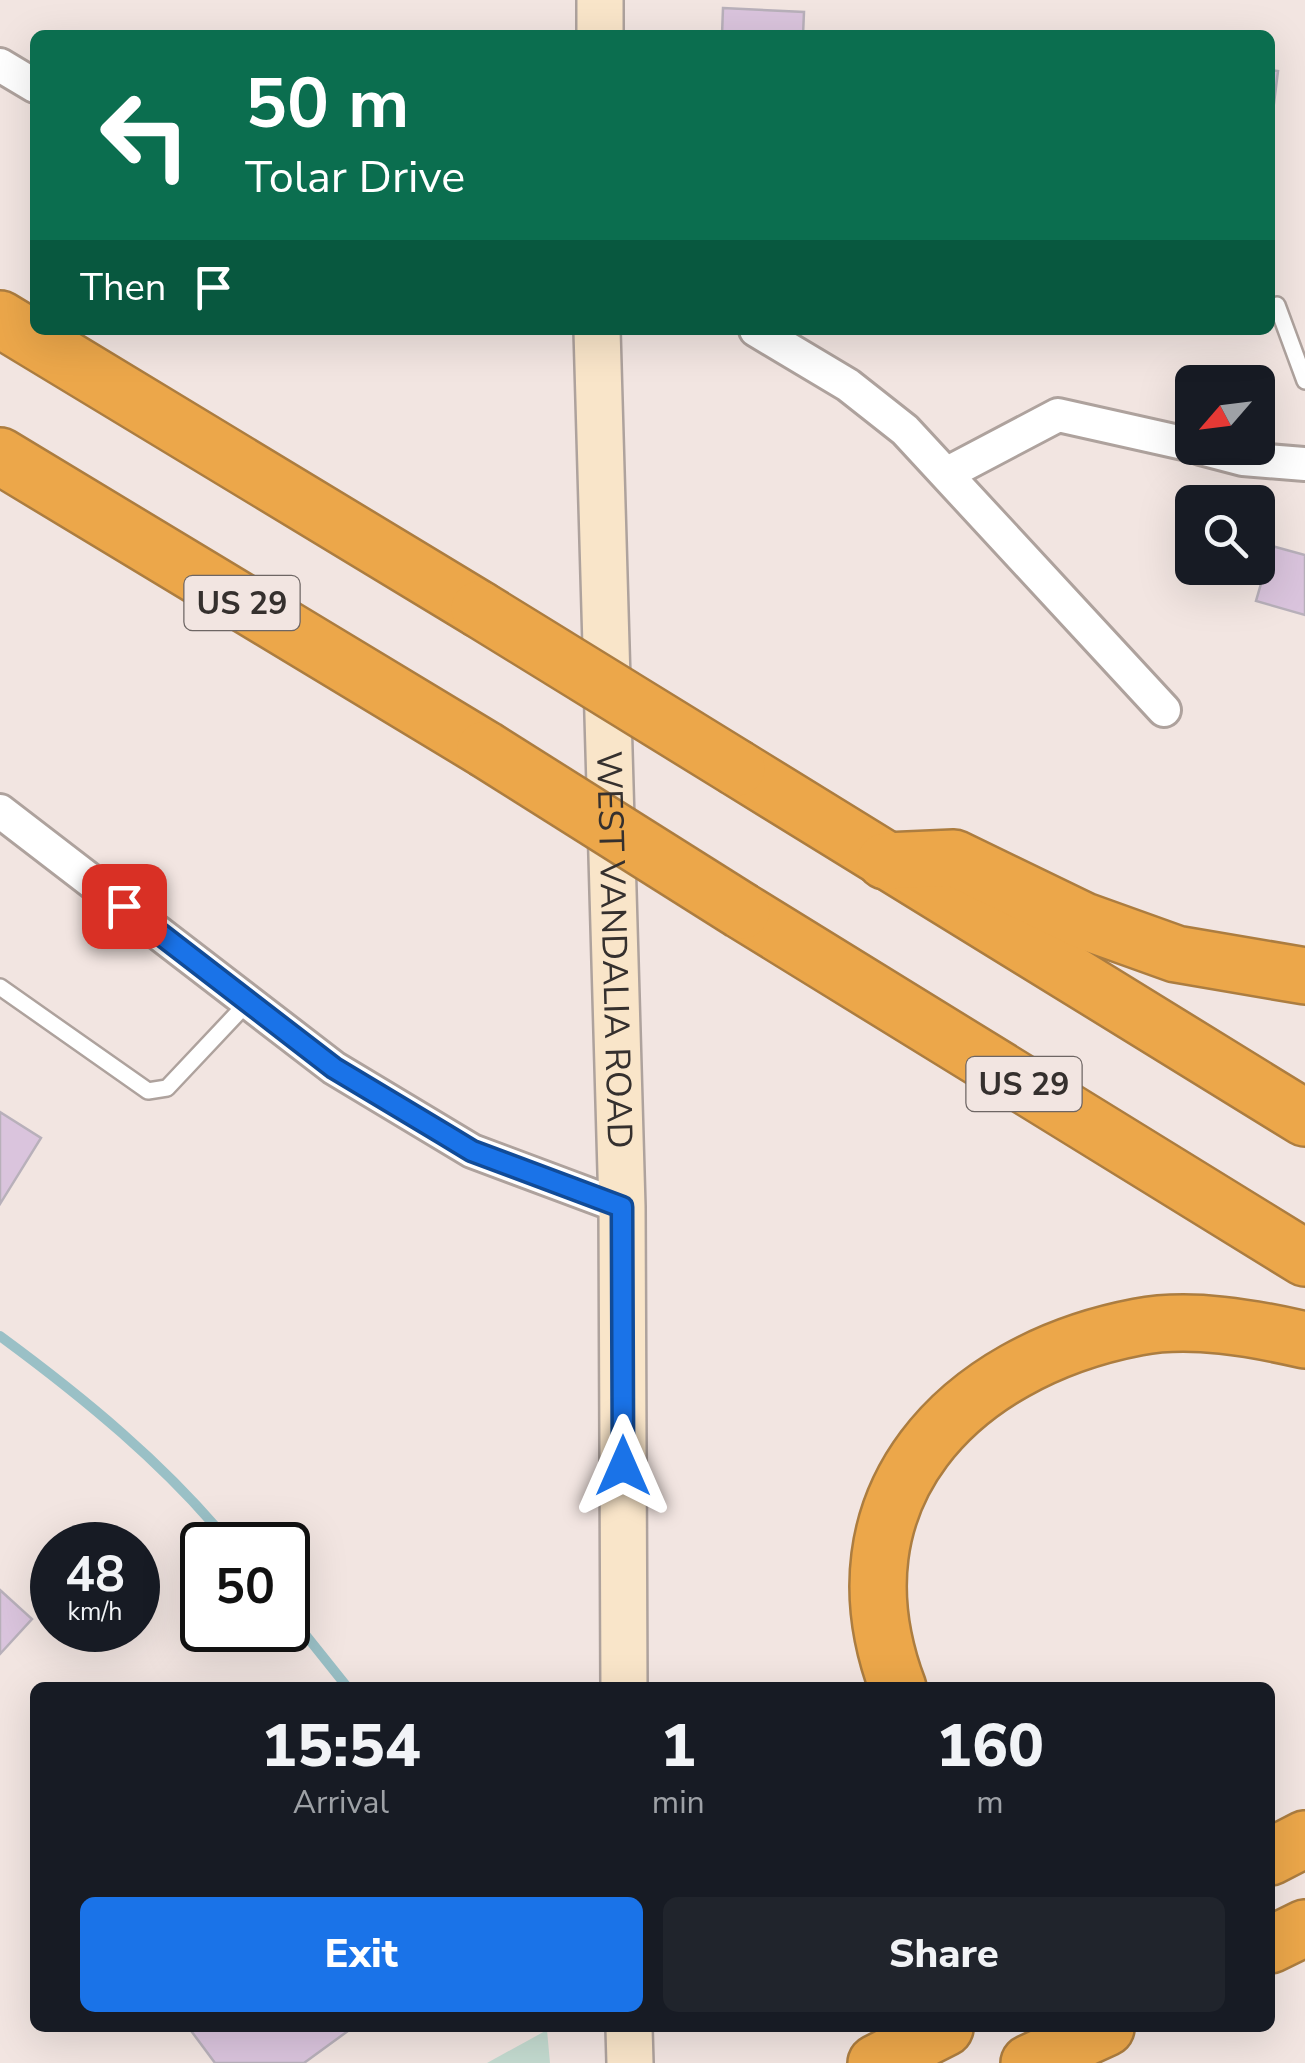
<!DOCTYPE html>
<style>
:root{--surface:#171b24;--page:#20242c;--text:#f1f3f6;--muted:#9ea1a6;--accent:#1a73e8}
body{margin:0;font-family:"Nunito Sans",sans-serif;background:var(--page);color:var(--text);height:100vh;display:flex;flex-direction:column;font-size:38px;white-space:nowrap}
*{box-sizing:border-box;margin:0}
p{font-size:32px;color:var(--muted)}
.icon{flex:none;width:55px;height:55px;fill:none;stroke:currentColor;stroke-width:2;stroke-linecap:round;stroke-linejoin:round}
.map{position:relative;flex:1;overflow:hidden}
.details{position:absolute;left:30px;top:1682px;width:1245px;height:350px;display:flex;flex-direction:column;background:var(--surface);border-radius:15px;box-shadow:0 10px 40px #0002}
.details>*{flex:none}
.banner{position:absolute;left:30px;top:30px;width:1245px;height:305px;border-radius:15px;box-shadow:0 10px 40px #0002;background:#0b6e4f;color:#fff;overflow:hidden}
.needle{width:65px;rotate:242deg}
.tools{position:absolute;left:1175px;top:365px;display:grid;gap:20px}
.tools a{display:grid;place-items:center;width:100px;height:100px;border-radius:15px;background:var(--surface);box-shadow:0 10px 40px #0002;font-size:50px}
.speed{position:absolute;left:30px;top:1522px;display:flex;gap:20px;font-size:50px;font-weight:700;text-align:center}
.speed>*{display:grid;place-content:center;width:130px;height:130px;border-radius:50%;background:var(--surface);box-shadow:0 10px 40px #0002;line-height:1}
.speed small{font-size:25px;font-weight:400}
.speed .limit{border:5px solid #111;border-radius:15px;background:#fff;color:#111}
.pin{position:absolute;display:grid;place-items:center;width:85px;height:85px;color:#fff;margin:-42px;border-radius:20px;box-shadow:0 5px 15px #0006}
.me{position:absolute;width:110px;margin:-55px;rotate:0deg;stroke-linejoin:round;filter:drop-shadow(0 0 8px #0008)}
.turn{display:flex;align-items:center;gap:35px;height:210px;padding:0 50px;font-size:45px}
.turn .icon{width:130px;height:130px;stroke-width:2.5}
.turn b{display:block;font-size:70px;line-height:85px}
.then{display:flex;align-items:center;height:95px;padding:0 50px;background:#0003;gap:20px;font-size:38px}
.eta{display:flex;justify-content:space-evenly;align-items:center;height:170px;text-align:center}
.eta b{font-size:60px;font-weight:800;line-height:70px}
.button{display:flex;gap:20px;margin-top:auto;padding:20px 50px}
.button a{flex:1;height:115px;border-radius:15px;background:var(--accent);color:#fff;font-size:40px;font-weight:800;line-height:115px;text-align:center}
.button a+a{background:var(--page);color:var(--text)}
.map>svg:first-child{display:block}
.green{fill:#c4dbd0}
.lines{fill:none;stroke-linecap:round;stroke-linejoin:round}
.stream{stroke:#9ac0c6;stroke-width:10}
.building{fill:#dac4dd;stroke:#b8b0ba;stroke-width:2.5}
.lane-casing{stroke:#aea29d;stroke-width:20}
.street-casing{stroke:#aea29d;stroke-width:38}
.secondary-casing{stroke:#aea29d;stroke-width:50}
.highway-casing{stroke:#ac7d40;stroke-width:60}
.lane{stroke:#fff;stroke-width:15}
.street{stroke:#fff;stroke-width:32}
.secondary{stroke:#f9e5c9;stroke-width:45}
.highway{stroke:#eca74a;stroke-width:55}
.highway-bridge-casing{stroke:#ac7d40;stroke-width:60;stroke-linecap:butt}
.highway-bridge{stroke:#eca74a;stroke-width:55}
.route-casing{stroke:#114b97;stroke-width:25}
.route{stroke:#1a73e8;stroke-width:18}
.labels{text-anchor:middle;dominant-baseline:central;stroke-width:9;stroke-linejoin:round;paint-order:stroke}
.shield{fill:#f2e5e1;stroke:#6e6664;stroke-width:2.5}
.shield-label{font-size:32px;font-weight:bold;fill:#35302e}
.street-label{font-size:35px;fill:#35302e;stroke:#f2e5e1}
</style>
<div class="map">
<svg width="1305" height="2063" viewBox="0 0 1305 2063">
<rect width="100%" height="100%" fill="#f2e5e1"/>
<path class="green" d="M547,2030L550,2063H487Z"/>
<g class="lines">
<g class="stream">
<path d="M0,1336C83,1397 166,1465 231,1545"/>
<path d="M288,1613L348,1688"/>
</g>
</g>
<g class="building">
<path d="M723,8L804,12L803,35H722Z"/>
<path d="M1270,70L1278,71L1270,135Z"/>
<path d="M1272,546L1305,555V615L1256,601Z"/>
<path d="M0,1112L41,1138L0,1204Z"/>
<path d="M0,1590L32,1619L0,1654Z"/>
<path d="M189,2028H352L304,2063H215Z"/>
</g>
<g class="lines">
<g class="lane-casing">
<g id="lane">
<path d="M1277,305L1305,381"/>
<path d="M0,987L148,1091L167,1088L248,1002"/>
</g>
</g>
<g class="street-casing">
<g id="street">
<path d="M0,65L35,86"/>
<path d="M756,330L848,385L905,430L1164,710"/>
<path d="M1201,448L1243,459L1305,464"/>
<path d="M948,473L1058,415L1192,445"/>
<path d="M0,811L334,1068L472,1151L622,1207"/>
</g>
</g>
<g class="secondary-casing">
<g id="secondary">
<path d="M600,35V0"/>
<path id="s1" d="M597,330L622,1207L624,1688"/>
<path d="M629,2028L630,2063"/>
</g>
</g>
<g class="highway-casing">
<g id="highway">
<path d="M0,319L479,609"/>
<path d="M0,456L485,749"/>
<path d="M737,768L1305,1118"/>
<path d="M885,861L954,858L1084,921L1176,954L1305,976"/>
<path d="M742,911L1305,1258"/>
<path d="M898,1688C826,1498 959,1361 1138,1327C1191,1317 1253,1328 1305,1340"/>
<path d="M1270,1857L1305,1839"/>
<path d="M1270,1945L1305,1928"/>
<path d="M876,2063L945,2028"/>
<path d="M1029,2063L1106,2028"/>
</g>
</g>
<use href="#lane" class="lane"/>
<use href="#street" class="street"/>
<use href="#secondary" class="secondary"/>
<use href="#highway" class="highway"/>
<g class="highway-bridge-casing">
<g id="highway-bridge">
<path d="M479,609L737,768"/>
<path d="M485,749L742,911"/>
</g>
</g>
<use href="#highway-bridge" class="highway-bridge"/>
</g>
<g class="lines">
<g class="route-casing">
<path id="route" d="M124,906L334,1068L444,1134L472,1151L622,1207L623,1466"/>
</g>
<use href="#route" class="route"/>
</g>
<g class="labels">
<g class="shield">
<rect x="184.5" y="576" width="115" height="54" rx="8"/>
<rect x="966.5" y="1057" width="115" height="54" rx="8"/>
</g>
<g class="shield-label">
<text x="242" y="603">US 29</text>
<text x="1024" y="1084">US 29</text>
</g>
<g class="street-label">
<text stroke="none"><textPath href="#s1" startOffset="620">WEST VANDALIA ROAD</textPath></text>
</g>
</g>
</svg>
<div class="tools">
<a><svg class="needle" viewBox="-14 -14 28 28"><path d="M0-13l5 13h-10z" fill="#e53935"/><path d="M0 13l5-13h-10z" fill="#9ea1a6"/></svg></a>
<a><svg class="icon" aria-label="search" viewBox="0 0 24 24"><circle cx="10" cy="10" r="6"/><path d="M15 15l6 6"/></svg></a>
</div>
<div class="speed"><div>48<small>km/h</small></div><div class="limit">50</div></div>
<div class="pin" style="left:124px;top:906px;background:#d93025"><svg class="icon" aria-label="arrive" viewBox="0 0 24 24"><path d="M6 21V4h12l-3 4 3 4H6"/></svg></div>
<svg class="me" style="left:623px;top:1466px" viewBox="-20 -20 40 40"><path d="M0-17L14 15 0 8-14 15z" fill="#1a73e8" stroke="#fff" stroke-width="4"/></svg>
<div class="banner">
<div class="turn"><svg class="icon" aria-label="left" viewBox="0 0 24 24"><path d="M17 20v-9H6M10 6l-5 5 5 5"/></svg><div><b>50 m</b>Tolar Drive</div></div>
<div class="then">Then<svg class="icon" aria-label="arrive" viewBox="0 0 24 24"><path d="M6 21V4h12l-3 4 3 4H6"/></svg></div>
</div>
<section class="details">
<div class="eta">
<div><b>15:54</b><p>Arrival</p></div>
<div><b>1</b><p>min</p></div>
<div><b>160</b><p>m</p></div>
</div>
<div class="button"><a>Exit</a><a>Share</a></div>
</section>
</div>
